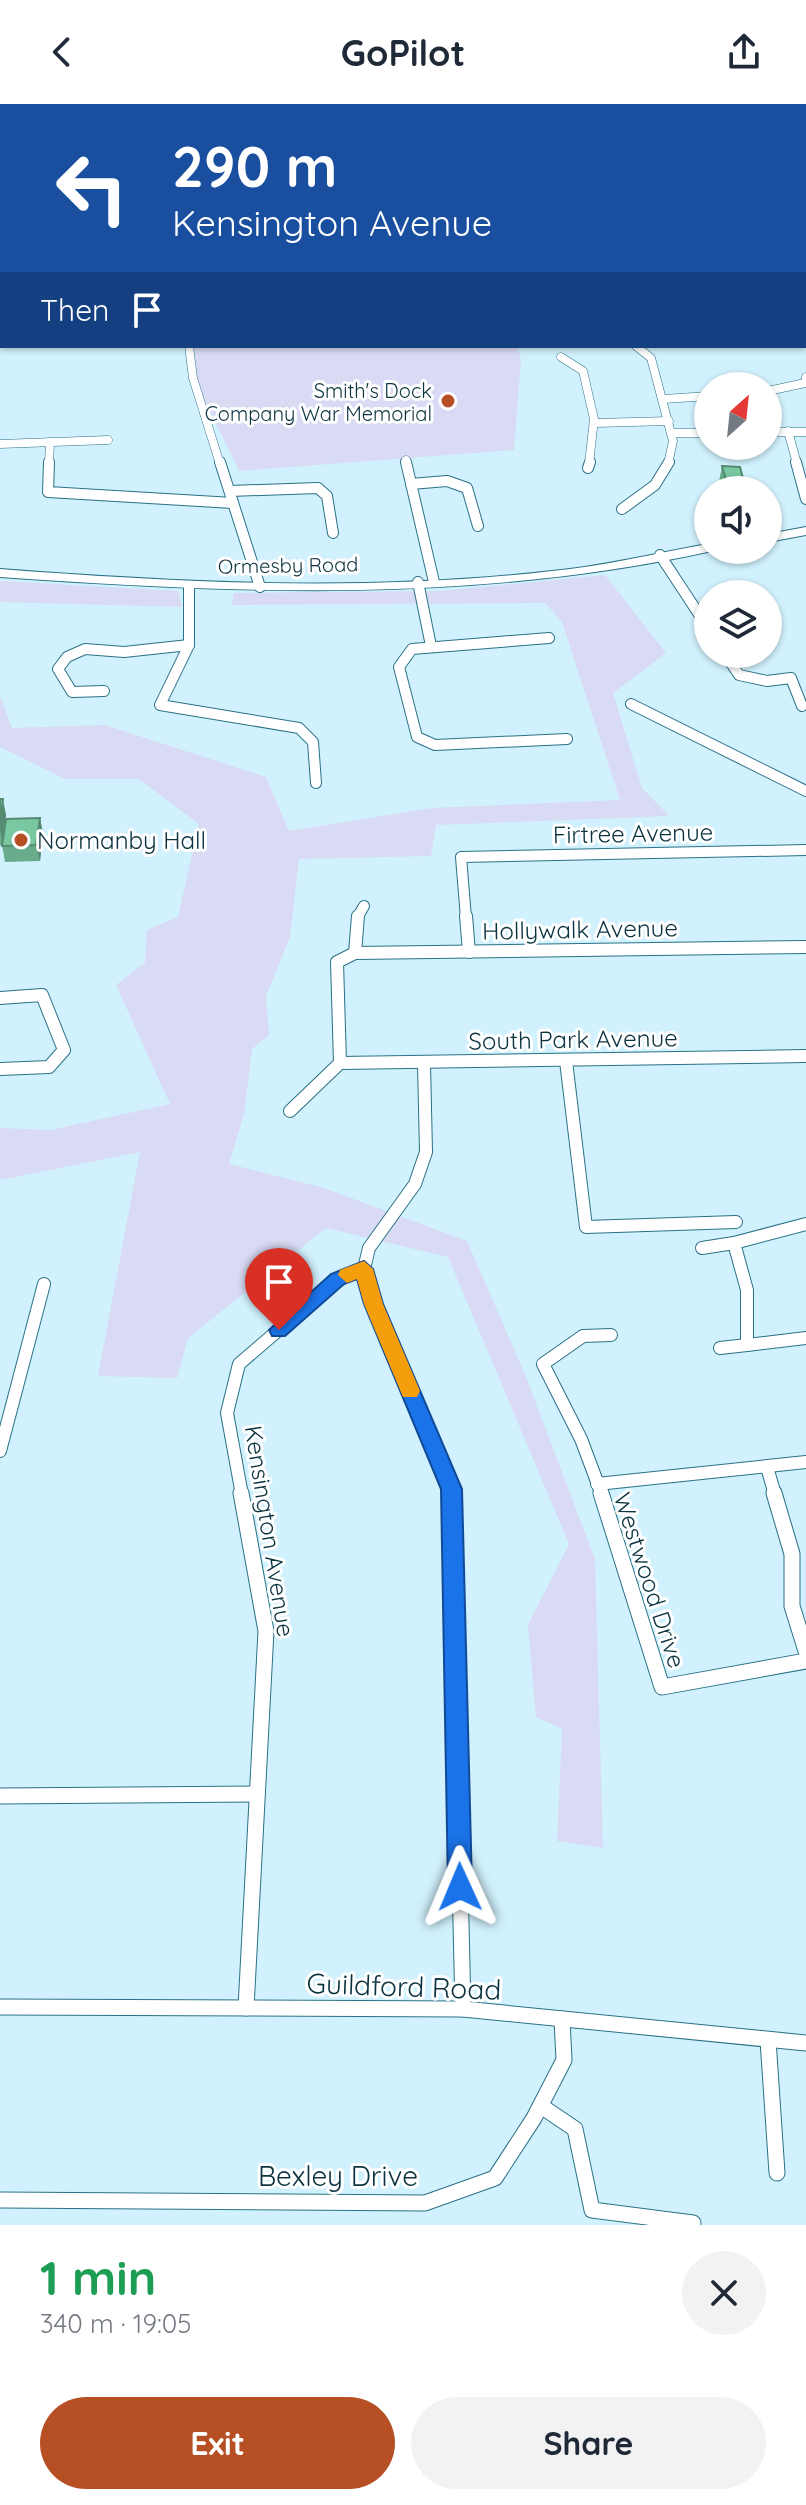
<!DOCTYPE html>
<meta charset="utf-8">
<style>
:root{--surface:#fff;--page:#f2f2f3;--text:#1f2937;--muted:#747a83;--accent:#b65024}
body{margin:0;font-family:Quicksand,sans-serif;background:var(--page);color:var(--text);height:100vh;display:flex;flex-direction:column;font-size:30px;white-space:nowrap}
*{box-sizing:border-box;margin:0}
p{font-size:26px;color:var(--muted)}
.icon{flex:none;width:44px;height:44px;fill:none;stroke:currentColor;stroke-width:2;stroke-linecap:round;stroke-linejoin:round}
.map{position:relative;height:2121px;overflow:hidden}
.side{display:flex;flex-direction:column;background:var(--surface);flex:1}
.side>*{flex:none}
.hud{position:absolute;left:0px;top:0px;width:806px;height:244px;box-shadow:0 2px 6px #0004;background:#1a4fa0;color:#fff;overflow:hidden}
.needle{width:52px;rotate:27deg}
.fabs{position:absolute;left:694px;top:268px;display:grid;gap:16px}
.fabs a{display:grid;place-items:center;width:88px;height:88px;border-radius:50%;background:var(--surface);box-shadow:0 2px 6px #0004;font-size:40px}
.pin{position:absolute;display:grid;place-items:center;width:68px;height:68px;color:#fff;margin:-82px -34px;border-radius:50% 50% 50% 0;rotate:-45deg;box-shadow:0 0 8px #0007}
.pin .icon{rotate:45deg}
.me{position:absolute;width:88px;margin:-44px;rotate:359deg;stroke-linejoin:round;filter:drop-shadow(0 0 6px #0008)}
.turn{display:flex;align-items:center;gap:28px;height:168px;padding:0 40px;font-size:36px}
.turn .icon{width:104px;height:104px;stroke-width:2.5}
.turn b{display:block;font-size:56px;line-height:68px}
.then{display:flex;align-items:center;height:76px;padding:0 40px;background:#0003;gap:16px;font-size:30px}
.round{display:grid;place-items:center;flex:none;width:84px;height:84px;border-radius:42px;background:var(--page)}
.headline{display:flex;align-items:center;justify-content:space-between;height:136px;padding:0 40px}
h1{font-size:48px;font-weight:800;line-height:60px;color:#1e9e55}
.action{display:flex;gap:16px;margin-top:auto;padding:16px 40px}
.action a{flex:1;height:92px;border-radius:48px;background:var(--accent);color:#fff;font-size:32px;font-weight:800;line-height:92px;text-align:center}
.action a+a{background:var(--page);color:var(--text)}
header{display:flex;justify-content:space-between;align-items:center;height:104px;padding:0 40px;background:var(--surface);font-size:36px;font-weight:800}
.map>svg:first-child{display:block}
.green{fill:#d9dbf5}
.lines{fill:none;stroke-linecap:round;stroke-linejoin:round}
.minor-far3-casing{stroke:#2a7187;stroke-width:9}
.minor-far2-casing{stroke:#2a7187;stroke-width:12}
.minor-far1-casing{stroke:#2a7187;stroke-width:14}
.minor-casing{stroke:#2a7187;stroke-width:17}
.secondary-casing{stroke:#2a7187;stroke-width:2}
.minor-far3{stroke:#fff;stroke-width:8}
.minor-far2{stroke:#fff;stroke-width:10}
.minor-far1{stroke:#fff;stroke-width:12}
.minor{stroke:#fff;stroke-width:15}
.secondary{fill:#fff;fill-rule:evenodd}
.wall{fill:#69ac8b}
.shaded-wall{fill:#558c71}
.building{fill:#7ac8a2;stroke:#558c71;stroke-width:2}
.route{fill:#1a73e8;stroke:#114b97;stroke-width:2}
.slow{fill:#f59e0b}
.poi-dot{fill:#b65024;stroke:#fff;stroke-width:3}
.labels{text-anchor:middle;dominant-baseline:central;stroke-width:6;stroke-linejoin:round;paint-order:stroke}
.far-poi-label{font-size:20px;fill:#0c3440;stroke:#fff;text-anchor:end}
.far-street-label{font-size:20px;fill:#0c3440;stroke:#fff}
.street-label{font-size:24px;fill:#0c3440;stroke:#fff}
.poi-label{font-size:24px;fill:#0c3440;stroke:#fff;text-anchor:start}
.near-street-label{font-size:28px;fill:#0c3440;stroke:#fff}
</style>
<header><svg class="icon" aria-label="back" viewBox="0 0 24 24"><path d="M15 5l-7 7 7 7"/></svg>GoPilot<svg class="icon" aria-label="share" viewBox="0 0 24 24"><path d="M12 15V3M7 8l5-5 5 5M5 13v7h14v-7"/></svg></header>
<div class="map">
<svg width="806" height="2121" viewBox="0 0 806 2121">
<rect width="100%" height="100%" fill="#d0f1fd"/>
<g class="green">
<path d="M194,242H517L521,255L514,346L239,367L196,278Z"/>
<path d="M605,471L666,549L613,589L642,684L669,712L436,721L431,752L299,755L290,833L266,892L269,931L252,945L244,1010L229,1060L324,1084L467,1137L526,1273L595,1455L603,1744L557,1737L562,1625L536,1613L528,1521L569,1440L448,1153L326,1124L188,1234L177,1274L98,1272L140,1048L0,1076V1024L51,1026L170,1000L116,881L145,859L147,826L178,813L199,720L139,675H65L0,643V592L12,624L105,621L266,673L289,727L432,704L620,696L562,518L545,499L232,501L234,489L441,487Z"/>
<path d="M0,477L178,487L182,503L0,498Z"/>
</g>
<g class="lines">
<g class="minor-far3-casing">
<g id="minor-far3">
<path d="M804,207L806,213"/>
<path d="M189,242L193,274L220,360"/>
<path d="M636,242L651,254L673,337L668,360"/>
<path d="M561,253L583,267L594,315L589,360"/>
<path d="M768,287L805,279L806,273"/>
<path d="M664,295L708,292"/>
<path d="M596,319L669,317"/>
<path d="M788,327L797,360"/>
<path d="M768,328H806"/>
<path d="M671,329H708"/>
<path d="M0,340L108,336"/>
<path d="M406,356L407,360"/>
<path d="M49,360L50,338"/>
</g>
</g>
<g class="minor-far2-casing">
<g id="minor-far2">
<path d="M49,358L48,388L233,399"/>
<path d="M220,358L260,483"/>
<path d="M406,358L434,478"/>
<path d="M796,358L806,395"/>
<path d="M588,364L590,358"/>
<path d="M411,380L447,377L467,384L478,422"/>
<path d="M230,387L318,384L327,392L333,429"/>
<path d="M622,405L655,381L669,358"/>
<path d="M660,451L708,524"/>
<path d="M418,478L431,542"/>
<path d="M189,482V541L160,601L299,624L313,638L316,679"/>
<path d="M549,534L412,545L399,563L417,633L435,641L567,635"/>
<path d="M725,550L739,571L767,577L791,574L802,602"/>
<path d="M104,587L72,588L58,565L67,553L85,545L124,548L189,541"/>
<path d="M631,600L806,687"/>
<path d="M357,814L364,802"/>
<path d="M466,814L461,753L806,746"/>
</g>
</g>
<g class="minor-far1-casing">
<g id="minor-far1">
<path d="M466,812L469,848"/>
<path d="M355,849L806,843"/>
<path d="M0,894L42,891L64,946L49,963L0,965"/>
<path d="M566,957L586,1123L736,1118"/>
<path d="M340,959L806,952"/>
<path d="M424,960L426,1048L415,1080L369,1144L364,1165L373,1200L451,1391"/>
<path d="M290,1007L340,959L337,858L355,849L358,812"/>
<path d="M702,1144L734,1139"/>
<path d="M747,1241L806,1234"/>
<path d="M720,1244L747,1241V1186L734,1139L806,1120"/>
<path d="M0,1347L44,1180"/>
<path d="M767,1363L775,1391"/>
<path d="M597,1380L806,1358"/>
<path d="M242,1391L227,1309L239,1260L338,1175L364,1165"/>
<path d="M602,1391L581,1335L543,1260L583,1232L611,1231"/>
</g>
</g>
<g class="minor-casing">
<g id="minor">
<path d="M241,1389L266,1527L246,1904"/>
<path d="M451,1389L463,1905"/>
<path d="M601,1389L662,1583L806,1557"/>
<path d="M774,1389L792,1450V1502L806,1547"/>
<path d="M0,1692L257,1690"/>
<path d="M0,1903L463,1905L806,1939"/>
<path d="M768,1936L777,2069"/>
<path d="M541,2002L575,2025L592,2106L693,2119"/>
<path d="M0,2096L425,2099L495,2074L534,2014L564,1956L562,1915"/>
</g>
</g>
<g class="secondary-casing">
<g id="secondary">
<path d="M806,423V431L768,438V430Z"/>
<path d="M708,440V446L712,447C478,499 238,490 0,473V465C184,479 369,488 552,467C605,462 656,449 708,440Z"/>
</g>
</g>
<use href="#minor-far3" class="minor-far3"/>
<use href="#minor-far2" class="minor-far2"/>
<use href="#minor-far1" class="minor-far1"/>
<use href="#minor" class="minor"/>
<use href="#secondary" class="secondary"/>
</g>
<g class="wall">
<path d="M722,362L746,386H722L719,378Z"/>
<path d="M0,695L6,711L5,718L40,714L43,730L40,757L5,758L2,741H0Z"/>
</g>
<g class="shaded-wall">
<path d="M3,695L6,711L3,741L0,726Z"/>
<path d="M40,714L43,730L40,757L36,741Z"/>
</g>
<g class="building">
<path d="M722,362L740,363L746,386H729Z"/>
<path d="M0,695H3L0,722Z"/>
<path d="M40,714L36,741L2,742L6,715Z"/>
</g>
<path class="route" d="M364,1157L373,1165L383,1200L462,1385L472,1783L468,1791L460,1795L451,1791L448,1783L441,1385L364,1200L357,1175L344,1180L285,1232H272L269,1226L331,1170Z"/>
<path class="slow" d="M364,1157L373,1165L383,1200L420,1287L417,1293H403L364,1200L357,1175L347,1179L338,1171L340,1166Z"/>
<g class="poi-dot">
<circle cx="448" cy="297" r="8"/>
<circle cx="21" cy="736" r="8"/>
</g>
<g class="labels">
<g class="far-poi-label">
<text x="432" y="286">Smith's Dock<tspan x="432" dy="23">Company War Memorial</tspan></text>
</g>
<g class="far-street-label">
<text transform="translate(288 461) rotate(-1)">Ormesby Road</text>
</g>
<g class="street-label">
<text transform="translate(633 729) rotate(-1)">Firtree Avenue</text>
<text transform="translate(580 825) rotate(-1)">Hollywalk Avenue</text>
<text transform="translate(573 935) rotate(-1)">South Park Avenue</text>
<text transform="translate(270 1427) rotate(81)">Kensington Avenue</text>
<text transform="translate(650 1476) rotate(72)">Westwood Drive</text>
</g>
<g class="poi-label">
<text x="37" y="736">Normanby Hall</text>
</g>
<g class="near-street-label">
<text transform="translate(404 1882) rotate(2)">Guildford Road</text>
<text x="338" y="2071">Bexley Drive</text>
</g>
</g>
</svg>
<div class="fabs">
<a><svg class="needle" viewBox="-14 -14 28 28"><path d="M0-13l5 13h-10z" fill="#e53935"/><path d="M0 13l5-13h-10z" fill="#747a83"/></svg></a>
<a><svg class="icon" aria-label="sound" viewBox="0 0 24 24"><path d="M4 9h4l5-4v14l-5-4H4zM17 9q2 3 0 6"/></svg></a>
<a><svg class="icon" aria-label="layers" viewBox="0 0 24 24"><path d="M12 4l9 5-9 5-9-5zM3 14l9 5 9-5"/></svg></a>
</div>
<div class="pin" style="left:279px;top:1226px;background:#d93025"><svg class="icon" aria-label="arrive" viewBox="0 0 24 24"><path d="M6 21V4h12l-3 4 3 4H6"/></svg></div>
<svg class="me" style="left:460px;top:1783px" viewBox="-20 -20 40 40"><path d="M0-17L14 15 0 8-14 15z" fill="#1a73e8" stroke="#fff" stroke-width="4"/></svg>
<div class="hud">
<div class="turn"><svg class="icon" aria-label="left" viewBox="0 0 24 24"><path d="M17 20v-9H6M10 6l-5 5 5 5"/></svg><div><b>290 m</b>Kensington Avenue</div></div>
<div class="then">Then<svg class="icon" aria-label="arrive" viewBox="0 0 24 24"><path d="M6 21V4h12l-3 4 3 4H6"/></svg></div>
</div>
</div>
<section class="side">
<div class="headline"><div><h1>1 min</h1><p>340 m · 19:05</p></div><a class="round"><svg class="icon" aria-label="close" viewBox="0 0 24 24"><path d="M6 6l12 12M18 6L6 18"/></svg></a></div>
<div class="action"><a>Exit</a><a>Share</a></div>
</section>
